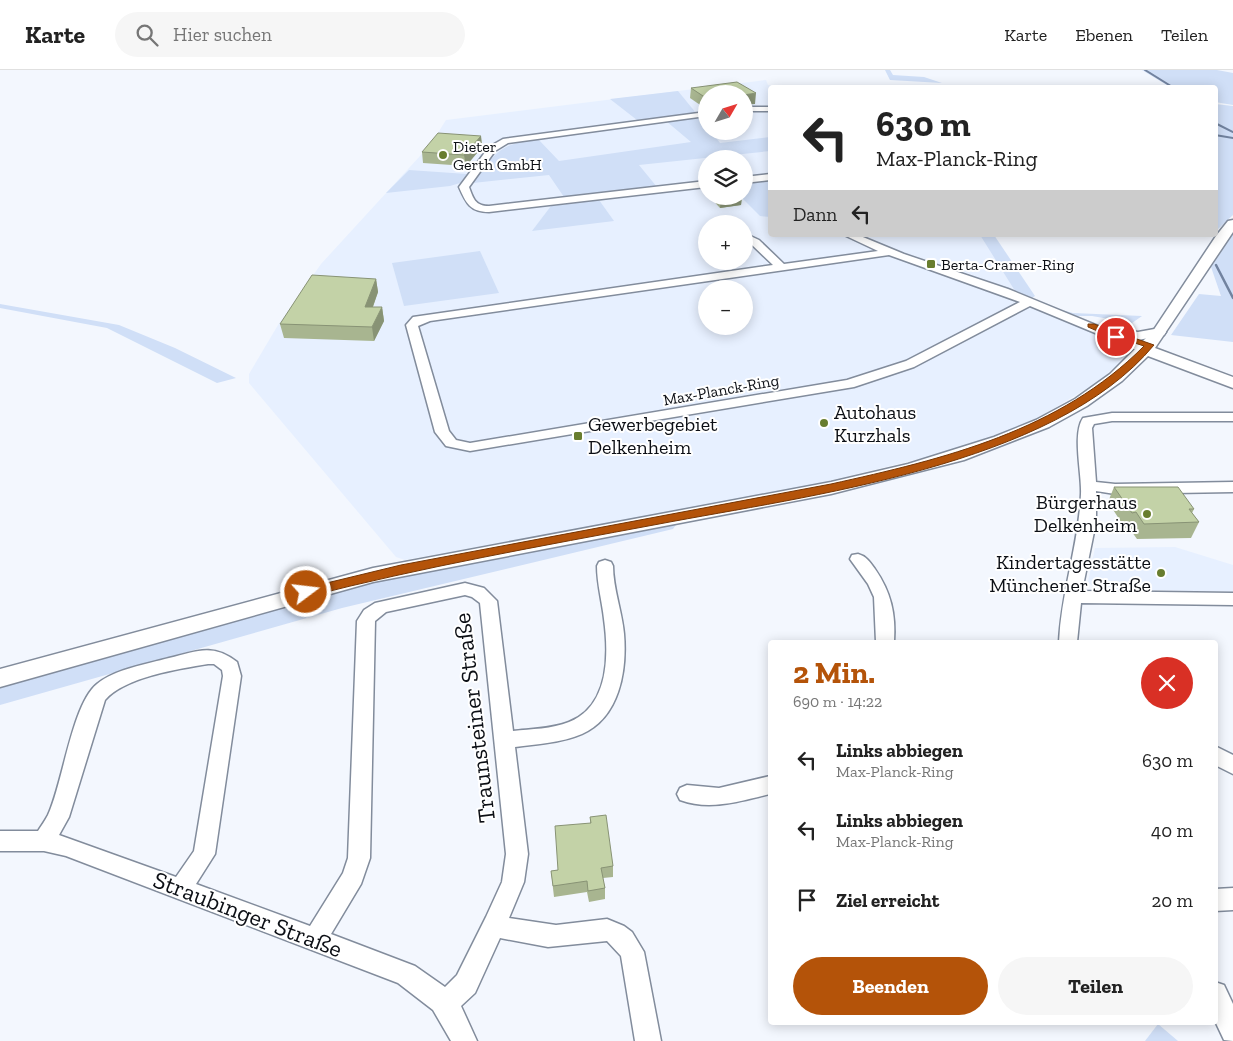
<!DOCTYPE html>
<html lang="de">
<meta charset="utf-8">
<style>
:root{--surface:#fff;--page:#f6f6f6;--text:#222;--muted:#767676;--line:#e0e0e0;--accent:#b45309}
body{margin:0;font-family:"Zilla Slab",serif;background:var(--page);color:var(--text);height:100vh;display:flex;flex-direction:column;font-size:19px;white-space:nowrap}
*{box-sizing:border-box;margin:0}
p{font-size:16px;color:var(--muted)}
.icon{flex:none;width:28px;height:28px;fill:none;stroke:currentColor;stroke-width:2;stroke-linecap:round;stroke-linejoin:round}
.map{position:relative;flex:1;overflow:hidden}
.panel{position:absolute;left:768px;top:570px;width:450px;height:385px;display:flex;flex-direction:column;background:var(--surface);border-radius:5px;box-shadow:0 2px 12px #0003}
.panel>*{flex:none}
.top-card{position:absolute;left:768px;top:15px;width:450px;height:152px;border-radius:5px;box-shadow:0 2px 12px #0003;background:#fff;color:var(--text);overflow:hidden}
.needle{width:32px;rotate:51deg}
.controls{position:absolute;left:698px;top:15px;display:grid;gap:10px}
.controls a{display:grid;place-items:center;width:55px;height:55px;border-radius:50%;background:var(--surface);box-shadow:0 2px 12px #0003;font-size:25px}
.pin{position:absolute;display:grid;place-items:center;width:42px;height:42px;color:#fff;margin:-21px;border:2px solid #fff;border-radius:50%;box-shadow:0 1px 5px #0007}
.me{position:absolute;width:55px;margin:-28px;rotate:75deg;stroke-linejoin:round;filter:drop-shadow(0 0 4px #0008)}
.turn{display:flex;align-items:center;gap:18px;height:105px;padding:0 25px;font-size:22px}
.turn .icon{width:65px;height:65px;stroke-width:2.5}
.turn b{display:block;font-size:35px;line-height:42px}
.then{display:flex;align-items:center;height:48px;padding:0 25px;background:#0003;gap:10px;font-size:19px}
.round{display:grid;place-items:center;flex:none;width:52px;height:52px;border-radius:26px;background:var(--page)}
.summary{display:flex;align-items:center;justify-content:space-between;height:85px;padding:0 25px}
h1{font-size:30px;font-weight:700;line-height:38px;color:var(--accent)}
.primary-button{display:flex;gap:10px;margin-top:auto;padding:10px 25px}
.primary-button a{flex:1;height:58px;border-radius:30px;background:var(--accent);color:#fff;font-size:20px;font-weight:700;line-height:58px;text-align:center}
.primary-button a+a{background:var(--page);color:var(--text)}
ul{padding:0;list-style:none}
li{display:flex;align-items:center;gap:15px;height:70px;padding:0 25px}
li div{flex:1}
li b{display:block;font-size:19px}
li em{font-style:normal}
header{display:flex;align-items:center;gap:30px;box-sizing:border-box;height:70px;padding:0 25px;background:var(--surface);border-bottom:1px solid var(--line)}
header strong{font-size:24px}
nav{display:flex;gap:28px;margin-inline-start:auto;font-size:18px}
.search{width:350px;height:45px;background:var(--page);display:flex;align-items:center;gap:12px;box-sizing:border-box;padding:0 18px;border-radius:28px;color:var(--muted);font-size:19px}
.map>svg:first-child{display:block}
.built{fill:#e7f0ff;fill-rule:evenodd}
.green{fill:#d0dff7}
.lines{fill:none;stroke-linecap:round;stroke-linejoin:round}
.stream-far1{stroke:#72839f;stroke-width:2}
.stream{stroke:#72839f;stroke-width:2.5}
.minor-casing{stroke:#828c9c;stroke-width:3}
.major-casing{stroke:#828c9c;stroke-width:3}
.minor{fill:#fff;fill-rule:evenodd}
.major{fill:#fff;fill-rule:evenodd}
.wall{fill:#a8b590}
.shaded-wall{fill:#889375}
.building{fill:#c3d2a7;stroke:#889375}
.route{fill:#b45309;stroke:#753606}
.poi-dot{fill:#687d2e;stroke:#fff;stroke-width:2}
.labels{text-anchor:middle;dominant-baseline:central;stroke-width:4;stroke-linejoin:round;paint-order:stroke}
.far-poi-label{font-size:16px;fill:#0c0f15;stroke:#fff;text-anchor:start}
.far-street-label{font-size:16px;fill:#0c0f15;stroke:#fff}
.poi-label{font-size:20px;fill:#0c0f15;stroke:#fff;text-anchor:start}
.near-street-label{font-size:24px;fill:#0c0f15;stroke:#fff}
</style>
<header>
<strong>Karte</strong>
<div class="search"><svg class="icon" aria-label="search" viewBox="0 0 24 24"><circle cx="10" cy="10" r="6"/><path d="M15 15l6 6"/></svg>Hier suchen</div>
<nav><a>Karte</a><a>Ebenen</a><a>Teilen</a></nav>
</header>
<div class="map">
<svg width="1233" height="971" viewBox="0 0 1233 971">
<rect width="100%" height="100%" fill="#f3f7fe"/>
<g class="built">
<path d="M766,10L768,15L776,17L770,18V165H980L1015,221V229L1114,271L1126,279L1127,287L1099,311L1043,345L1012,359L943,383L824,412L664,443L405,490L396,487L249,313V304L278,255L321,194L431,74L446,50ZM706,24H744V61H706ZM706,89H744V126H706ZM706,154H744V191H706ZM706,219H744V256H706Z"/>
<path d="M1175,477L1233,495V522L1096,519L1088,512L1095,478Z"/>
</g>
<g class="green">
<path d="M885,0H890L893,5L924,7L942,13L890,10Z"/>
<path d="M1142,0H1217L1233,3V35L1215,32V18L1170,17Z"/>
<path d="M678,21L696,43L637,50L610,29Z"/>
<path d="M1215,34L1233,36V145L1215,162Z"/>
<path d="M697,47L706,56V61H711L720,73L770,67V81L639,95L657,117L564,127L549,105L473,113C496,82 499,74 538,69L559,91L691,72L666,51Z"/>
<path d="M409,100L467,104L460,113L450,116L386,123Z"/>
<path d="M770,111V147L760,146L740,126H744V114Z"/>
<path d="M599,130L614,151L532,161L551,136Z"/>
<path d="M1233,164V272L1171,265L1199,224L1221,226L1211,197Z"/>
<path d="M980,165H994L1035,226L1032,228L1015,221Z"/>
<path d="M480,181L499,223L404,236L392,193Z"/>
<path d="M0,234L119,255L175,278L236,308L217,313L107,258L0,238Z"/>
<path d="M1062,240L1073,243L1142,246L1132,253L1092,246H1077Z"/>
<path d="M678,452L673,459L342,538L0,635V618L365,514L437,497L620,465Z"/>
<path d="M1158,954L1178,971H1145Z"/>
</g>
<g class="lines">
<g class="stream-far1">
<path d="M1145,0L1174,18"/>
<path d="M1215,53L1233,62"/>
<path d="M1215,65L1233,68"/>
</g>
<path class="stream" d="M1216,195L1233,228"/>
<g class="minor-casing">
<g id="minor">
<rect x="744" y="37" width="26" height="4"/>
<path d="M706,42V46L508,73L495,81L469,117C473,128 475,136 489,136L706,111V117L489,142C470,142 466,133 459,117L489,77L503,69Z"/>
<path d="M770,104V110L744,113V107Z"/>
<path d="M744,163L759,170L784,194L878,181L844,165H858L904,184L1008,219L1115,263L1120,260L1138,262L1160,258L1166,262L1164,265L1138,270L1129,269L1150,277L1152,280L1146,284L1030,236L914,297L854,317L470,381L446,376L435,362L406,255L413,247L773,195L751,174L744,170ZM889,185L1020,232L906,291L847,310L470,373L456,370L449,361L418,256L430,251Z"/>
<path d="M1112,343H1233V351H1112L1094,354L1092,358L1096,412L1115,414L1233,412V422L1115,424L1096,421V452L1082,521L1233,523V535L1081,533L1077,572H1059C1061,522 1079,474 1081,424C1082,404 1072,364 1083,348Z"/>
<path d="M858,484C866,486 870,492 875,499C891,522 896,544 894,572H876L874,527L868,514L850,489L852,485Z"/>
<path d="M605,490L611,492L613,496C613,519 622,541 624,564C627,600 620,647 582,664C561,673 537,674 515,677L528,784L524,812L509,848L556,855L607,849L624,856L632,862L644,882L661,971H635L621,886L607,871L548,877L500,868L475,923L461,936L477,971H451L433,940L398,913L66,786L44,781H0V761H38C41,756 45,751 48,745C63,713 72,634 97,614C115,599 147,594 169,588C197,581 213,573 237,592L241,606L215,784L196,814L310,856L343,803L348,788L357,551L364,540L375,533L465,513L484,518L497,531L513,661C531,659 552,659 569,652C609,636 609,585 604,549C602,531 597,514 597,496L599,492ZM465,525L472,527L480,533L506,784L502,812L486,847L457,905L445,917L415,896L331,864L361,814L370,788L375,551L386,542ZM208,594H214L222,600L223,606L194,781L176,807L59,765L69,747L105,630C125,607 178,599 208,594Z"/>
<path d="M1215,676L1233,685V704L1215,695Z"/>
<path d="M770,706V724C740,731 710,741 680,730L677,724L680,718L687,715L719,718Z"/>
<path d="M1233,818V840L1215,841V819Z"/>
<path d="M1215,912L1224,915L1233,934V971L1224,970L1215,951Z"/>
</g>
</g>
<g class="major-casing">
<path id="major" d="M1233,150V162L1155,278L1233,307V318L1148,286L1122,311L1087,336L1049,357L964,390L831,424L373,512L0,617V599L373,498L831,412L908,394L994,367L1036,350L1075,329L1110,304L1153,261L1216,166L1228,151Z"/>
</g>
<use href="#minor" class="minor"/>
<use href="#major" class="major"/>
</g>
<g class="wall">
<path d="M691,18L706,24V39L690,28Z"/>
<path d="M481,66L482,77L466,96L423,93L422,82Z"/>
<path d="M710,126H742L741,135L720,138L710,127Z"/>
<path d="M376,209L378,222L373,237H382L384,251L374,271L284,268L280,254Z"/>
<path d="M1114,417L1194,439L1192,443L1199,452L1191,468L1137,469L1129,458H1125L1108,432Z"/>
<path d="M590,747L613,796V807L603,808L605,818V829L589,832L587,822L554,827L551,801L558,800L590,753Z"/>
</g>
<g class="shaded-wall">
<path d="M756,23L755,34L744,35V25Z"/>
<path d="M481,66L482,77L466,96L464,85Z"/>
<path d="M721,126H742L741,135L720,138Z"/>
<path d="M376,209L378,222L368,250L365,237Z"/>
<path d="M382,237L384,251L374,271L372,257Z"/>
</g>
<g class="building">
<path d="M737,12L756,23L744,25V24H706V28L691,18Z"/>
<path d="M438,63L481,66L464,85L422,82Z"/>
<path d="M312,205L376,209L365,237H382L372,257L280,254Z"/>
<path d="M1114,417H1178L1194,439H1189L1199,452L1144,454L1136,442L1132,443Z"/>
<path d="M606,745L613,796L601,798L605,818L588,821L587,811L553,816L551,801L558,800L555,756L591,753L590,747Z"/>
</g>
<path class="route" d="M1088,254H1094L1154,275C1054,396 806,426 659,454C541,476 423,497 306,527L300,522L306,518L401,495L831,414C944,389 1060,361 1144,276C1123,269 1108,266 1088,257Z"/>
<g class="poi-dot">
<circle cx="443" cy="85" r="5"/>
<rect x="926" y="189" width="10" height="10" rx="2.5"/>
<circle cx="824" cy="353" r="5"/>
<rect x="573" y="361" width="10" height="10" rx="2.5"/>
<circle cx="1147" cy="444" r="5"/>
<circle cx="1161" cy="503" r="5"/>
</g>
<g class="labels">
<g class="far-poi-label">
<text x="453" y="76">Dieter<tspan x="453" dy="18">Gerth GmbH</tspan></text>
<text x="941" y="194">Berta-Cramer-Ring</text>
</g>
<g class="far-street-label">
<text transform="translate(721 320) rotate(-10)">Max-Planck-Ring</text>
</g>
<g class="poi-label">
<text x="834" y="342">Autohaus<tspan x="834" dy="23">Kurzhals</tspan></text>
<text x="588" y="354">Gewerbegebiet<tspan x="588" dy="23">Delkenheim</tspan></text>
<text x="1137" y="432" text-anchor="end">Bürgerhaus<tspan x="1137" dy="23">Delkenheim</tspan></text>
<text x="1151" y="492" text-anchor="end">Kindertagesstätte<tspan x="1151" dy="23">Münchener Straße</tspan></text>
</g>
<g class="near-street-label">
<text transform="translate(474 648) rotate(-97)">Traunsteiner Straße</text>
<text transform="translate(248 844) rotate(21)">Straubinger Straße</text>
</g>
</g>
</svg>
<div class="controls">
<a><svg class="needle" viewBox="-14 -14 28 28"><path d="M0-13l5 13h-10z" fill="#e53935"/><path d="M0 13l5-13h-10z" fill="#767676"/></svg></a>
<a><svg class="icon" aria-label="layers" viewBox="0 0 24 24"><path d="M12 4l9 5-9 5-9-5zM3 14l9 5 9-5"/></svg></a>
<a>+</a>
<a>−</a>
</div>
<div class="pin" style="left:1116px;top:267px;background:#d93025"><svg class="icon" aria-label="arrive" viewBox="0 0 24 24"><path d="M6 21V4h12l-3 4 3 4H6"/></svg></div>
<svg class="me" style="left:306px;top:522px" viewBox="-20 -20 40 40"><circle r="17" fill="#b45309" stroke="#fff" stroke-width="3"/><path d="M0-11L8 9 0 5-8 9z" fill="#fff"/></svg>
<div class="top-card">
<div class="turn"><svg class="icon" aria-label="left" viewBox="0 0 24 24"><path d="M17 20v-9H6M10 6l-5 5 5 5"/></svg><div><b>630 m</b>Max-Planck-Ring</div></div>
<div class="then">Dann<svg class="icon" aria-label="left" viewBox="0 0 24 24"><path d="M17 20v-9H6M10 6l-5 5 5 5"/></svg></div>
</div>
<section class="panel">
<div class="summary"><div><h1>2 Min.</h1><p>690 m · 14:22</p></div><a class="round" style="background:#d93025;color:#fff"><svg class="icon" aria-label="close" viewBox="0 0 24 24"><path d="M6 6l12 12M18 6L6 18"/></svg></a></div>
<ul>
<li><svg class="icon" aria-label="left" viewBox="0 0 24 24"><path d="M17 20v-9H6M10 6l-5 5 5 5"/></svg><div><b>Links abbiegen</b><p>Max-Planck-Ring</p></div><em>630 m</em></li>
<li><svg class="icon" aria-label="left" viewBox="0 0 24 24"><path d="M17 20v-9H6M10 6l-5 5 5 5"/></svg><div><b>Links abbiegen</b><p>Max-Planck-Ring</p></div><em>40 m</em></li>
<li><svg class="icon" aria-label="arrive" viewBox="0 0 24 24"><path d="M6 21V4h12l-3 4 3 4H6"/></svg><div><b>Ziel erreicht</b></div><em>20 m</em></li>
</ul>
<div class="primary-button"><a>Beenden</a><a>Teilen</a></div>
</section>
</div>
